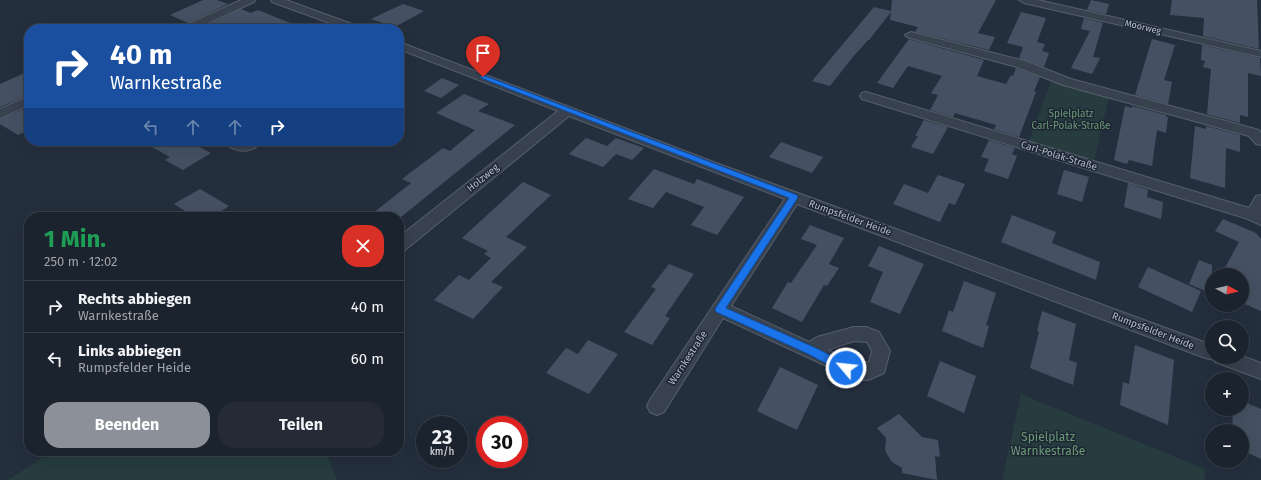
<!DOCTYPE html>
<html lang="de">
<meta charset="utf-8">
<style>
:root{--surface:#1b232e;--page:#242b36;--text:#f1f3f6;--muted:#a0a4aa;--line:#39404a;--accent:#8c9099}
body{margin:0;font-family:"Fira Sans",sans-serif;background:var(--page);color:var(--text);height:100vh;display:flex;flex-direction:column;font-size:15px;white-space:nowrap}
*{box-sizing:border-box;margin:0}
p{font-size:13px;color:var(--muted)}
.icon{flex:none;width:22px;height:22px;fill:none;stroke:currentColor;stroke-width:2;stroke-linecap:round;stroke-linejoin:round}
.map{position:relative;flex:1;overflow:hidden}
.drawer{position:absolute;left:24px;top:212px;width:380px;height:244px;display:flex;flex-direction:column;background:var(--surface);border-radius:16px;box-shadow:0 4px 16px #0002,0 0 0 1px var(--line)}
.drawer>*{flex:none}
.guide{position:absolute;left:24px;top:24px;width:380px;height:122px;border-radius:16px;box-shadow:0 4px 16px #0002,0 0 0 1px var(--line);background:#1a4fa0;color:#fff;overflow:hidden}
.needle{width:26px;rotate:97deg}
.tools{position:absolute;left:1205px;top:268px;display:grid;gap:8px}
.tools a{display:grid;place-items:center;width:44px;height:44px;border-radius:50%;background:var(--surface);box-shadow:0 4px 16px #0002,0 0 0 1px var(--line);font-size:20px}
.speed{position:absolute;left:416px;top:416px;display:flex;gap:8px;font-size:20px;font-weight:700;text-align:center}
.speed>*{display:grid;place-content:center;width:52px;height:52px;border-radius:50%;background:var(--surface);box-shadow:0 4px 16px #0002,0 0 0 1px var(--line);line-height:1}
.speed small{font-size:10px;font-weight:400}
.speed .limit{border:6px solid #d22;background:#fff;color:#111}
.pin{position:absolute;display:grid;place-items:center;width:34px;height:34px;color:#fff;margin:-41px -17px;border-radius:50% 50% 50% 0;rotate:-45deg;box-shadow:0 0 4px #0007}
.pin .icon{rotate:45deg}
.me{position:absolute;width:44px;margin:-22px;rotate:298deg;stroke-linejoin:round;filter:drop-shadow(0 0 3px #0008)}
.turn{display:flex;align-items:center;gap:14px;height:84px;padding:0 20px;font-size:18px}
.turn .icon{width:52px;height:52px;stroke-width:2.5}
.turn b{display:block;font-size:28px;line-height:34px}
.lanes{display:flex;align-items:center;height:38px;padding:0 20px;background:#0003;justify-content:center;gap:20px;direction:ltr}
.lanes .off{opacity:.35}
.round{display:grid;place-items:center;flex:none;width:42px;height:42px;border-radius:16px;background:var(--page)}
.head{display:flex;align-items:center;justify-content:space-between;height:68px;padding:0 20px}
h1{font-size:24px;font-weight:700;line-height:30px;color:#1e9e55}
.button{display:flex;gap:8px;margin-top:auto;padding:8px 20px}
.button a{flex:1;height:46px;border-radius:16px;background:var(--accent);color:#fff;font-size:16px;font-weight:700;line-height:46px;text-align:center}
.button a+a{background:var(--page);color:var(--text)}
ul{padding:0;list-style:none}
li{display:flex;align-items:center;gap:12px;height:52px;padding:0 20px;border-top:1px solid var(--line)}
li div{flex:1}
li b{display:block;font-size:15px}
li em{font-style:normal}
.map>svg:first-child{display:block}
.green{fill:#263c3f}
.building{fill:#455162}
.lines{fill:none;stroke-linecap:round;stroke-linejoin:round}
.street-casing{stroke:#565f6c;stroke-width:2}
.street{fill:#38414e;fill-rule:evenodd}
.route{fill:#1a73e8;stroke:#114b97}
.labels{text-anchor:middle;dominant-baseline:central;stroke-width:3;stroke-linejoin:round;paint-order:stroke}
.far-street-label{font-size:9px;fill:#b4bcc9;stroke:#1d2633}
.park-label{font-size:10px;fill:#6b9a76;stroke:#1d2633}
.street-label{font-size:10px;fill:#b4bcc9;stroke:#1d2633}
.near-park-label{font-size:12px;fill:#6b9a76;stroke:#1d2633}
</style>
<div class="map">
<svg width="1261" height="480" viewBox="0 0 1261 480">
<rect width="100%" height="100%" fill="#242f3e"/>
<g class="green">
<path d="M1051,81L1109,96L1094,161L1029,141Z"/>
<path d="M1021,394L1205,469V480H1002Z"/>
<path d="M52,451H326L337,480H8Z"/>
</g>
<g class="building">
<path d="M203,0H217L228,4L188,23L170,15Z"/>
<path d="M892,0H996L978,33L995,37L989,50L915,32L918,27L890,20L891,12L869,40H868L852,58L830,86L812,81L874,7L891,11Z"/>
<path d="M1091,0L1109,4L1106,14L1087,10Z"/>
<path d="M1172,0H1257L1259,49L1203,36L1204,18L1170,15Z"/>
<path d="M403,4L424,11L395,27L371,19Z"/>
<path d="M241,9L251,13L258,10L305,29H262L246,23L232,29L223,26L216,29L201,28Z"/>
<path d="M1021,12L1046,18L1037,42L1045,44L1042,51L1049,53L1044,67L1019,58L1023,47L1007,43Z"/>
<path d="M1084,18L1103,23L1093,57L1100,58L1092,74L1071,68L1090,31L1081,29Z"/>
<path d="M909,39L984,60L977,76L1006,84L1011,75L1013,76L1016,68L1040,77L1034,91L1036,92L1019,137L994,129L996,125L955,113L953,117L930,110L938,95L931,93L942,76L908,66L893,88L877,83Z"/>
<path d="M1152,39L1175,45L1164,80L1172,82L1168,104L1135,95Z"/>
<path d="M1202,45L1260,58L1261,76L1248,73V117L1240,115V123L1207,114L1211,69L1203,67L1205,61L1201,60Z"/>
<path d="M29,71V95L0,107V84Z"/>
<path d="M442,78L459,85L441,98L424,91Z"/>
<path d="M464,94L489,104L478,111L515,125L401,217H368L411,183L402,179L443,148L450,151L475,130L436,113Z"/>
<path d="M1125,106L1132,108V106L1166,115V117H1168L1166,133L1157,130L1152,166L1129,160L1127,164L1114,160Z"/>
<path d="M29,107V130L18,135L0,124V119Z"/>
<path d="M924,120L948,127L933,154L911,147L918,136H915Z"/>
<path d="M1195,126L1206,129V126L1240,135V152L1226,148L1225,188L1190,178Z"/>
<path d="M586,138L607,146L616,138L644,148L632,160L616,154L603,167L569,154Z"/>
<path d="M989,140L1015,148L1012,154L1017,156L1008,179L984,171L989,159L981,157Z"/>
<path d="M141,141H188L211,153L183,170L165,160L170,157Z"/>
<path d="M781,142L823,157L812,173L769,157Z"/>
<path d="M654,169L694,184L697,179L744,197L717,235L691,225L704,207L666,192L653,208L628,199Z"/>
<path d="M1064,170L1089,177L1082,202L1057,194Z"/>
<path d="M938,175L965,184L955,205L949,203L940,222L893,204L904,184L928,193Z"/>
<path d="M523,182L551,195L506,237L527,247L491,282L503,287L473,319L434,300L459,275L469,280L491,258L484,254L488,251L462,238Z"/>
<path d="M1128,183L1148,190L1147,197L1163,202L1161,219L1124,207Z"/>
<path d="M200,189L229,206L212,217H194L174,204Z"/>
<path d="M1012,215L1056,232L1052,243L1100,262L1096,280L1001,242Z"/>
<path d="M1223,219L1256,233L1261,239V311L1242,303V275H1221L1239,242L1215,231Z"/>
<path d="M810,225L844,238L829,264L839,268L827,286L824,285L802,322L772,308L788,282L791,283L817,245L801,239Z"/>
<path d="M879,246L924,264L900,314L870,302L883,272L868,266Z"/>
<path d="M1199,260L1212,265V294L1189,284Z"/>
<path d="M669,264L694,274L665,316L670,318L652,345L624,332L656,289L651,287Z"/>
<path d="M1148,267L1201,291L1192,312L1138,287Z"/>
<path d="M964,281L996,293L986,325L989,326L983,348L942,331L949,310L953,312Z"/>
<path d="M1042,311L1076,324L1069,360L1077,363L1073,385L1030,368L1039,332L1037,331Z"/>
<path d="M588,340L618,354L589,394L546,373L566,348L578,354Z"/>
<path d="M1135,345L1174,360L1168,425L1120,405L1123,382L1129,384Z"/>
<path d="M940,361L976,376L964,413L927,396Z"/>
<path d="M780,367L818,385L797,430L757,411Z"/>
<path d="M1242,401L1261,409V459L1242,450V431H1232L1233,409H1242Z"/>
<path d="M899,414L922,437L938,440L940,457L935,456L937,480L902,473V468L892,462L888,456L885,450L886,438L877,428Z"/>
</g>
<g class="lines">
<g class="street-casing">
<g id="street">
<path d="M241,0H255L254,2L195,29H180L182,27Z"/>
<path d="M271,0H286L360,27L362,29H346L272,2Z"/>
<path d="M1019,0H1038L1261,51V57L1024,3Z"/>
<path d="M911,32L1025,61L1071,79L1259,130L1261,133V145L1256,144L1249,136L1063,85L1017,67L907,37L905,35Z"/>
<path d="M399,42L716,163L1212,345V357L1242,356L1261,363V379L1215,362L1214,360L1205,358L797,204L731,306L809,342L817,337L854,327H866L879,332L890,351L884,373L868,380H857L723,318L664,412L657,415L650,412L647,406L650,400L785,199L569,116L405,250L399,252V237L558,111L399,49ZM854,341L867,342L872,351L869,362L859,364L827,350Z"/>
<path d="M866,92L1249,208L1256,196L1261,195V225L1248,219L862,99L860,96L862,93Z"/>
<path d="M29,96V105L0,118V109Z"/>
<path d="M224,141H262C253,154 233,154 224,141Z"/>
</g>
</g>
<use href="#street" class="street"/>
</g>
<path class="route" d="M483,75L797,195L798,197L797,199L726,308L816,348L850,365L851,368L850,372L846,373L842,372L808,354L716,312L715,309L789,198L481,78L480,77Z"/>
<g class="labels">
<g class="far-street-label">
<text transform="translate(1143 27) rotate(13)">Moorweg</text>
</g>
<g class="park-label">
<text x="1071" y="114">Spielplatz<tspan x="1071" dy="12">Carl-Polak-Straße</tspan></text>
</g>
<g class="street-label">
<text transform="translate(1059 156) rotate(17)">Carl-Polak-Straße</text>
<text transform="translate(483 178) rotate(-39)">Holzweg</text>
<text transform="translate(850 218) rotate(20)">Rumpsfelder Heide</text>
<text transform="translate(1153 331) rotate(21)">Rumpsfelder Heide</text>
<text transform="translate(688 358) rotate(-57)">Warnkestraße</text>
</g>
<g class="near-park-label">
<text x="1048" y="437">Spielplatz<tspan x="1048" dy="14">Warnkestraße</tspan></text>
</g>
</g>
</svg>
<div class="tools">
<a><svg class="needle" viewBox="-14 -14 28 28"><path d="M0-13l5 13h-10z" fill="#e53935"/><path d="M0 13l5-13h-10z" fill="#a0a4aa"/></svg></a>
<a><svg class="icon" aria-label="search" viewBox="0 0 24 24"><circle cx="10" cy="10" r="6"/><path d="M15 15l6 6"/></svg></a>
<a>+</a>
<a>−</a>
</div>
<div class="speed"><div>23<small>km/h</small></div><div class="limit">30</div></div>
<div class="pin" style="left:483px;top:77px;background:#d93025"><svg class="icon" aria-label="arrive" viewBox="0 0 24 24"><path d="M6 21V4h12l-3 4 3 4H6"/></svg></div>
<svg class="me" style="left:846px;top:368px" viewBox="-20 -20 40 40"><circle r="17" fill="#1a73e8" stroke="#fff" stroke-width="3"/><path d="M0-11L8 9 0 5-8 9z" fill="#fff"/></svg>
<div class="guide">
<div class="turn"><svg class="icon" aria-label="right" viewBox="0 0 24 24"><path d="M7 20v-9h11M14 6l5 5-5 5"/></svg><div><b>40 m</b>Warnkestraße</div></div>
<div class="lanes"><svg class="icon off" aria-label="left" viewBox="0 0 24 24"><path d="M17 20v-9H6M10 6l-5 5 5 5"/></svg><svg class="icon off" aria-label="ahead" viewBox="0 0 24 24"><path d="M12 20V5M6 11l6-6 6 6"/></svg><svg class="icon off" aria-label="ahead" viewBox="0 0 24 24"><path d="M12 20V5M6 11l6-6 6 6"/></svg><svg class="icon" aria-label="right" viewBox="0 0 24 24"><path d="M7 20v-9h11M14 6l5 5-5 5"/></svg></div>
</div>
<section class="drawer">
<div class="head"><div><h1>1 Min.</h1><p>250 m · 12:02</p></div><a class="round" style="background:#d93025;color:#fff"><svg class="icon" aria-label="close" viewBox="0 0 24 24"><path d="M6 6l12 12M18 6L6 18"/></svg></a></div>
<ul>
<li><svg class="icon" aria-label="right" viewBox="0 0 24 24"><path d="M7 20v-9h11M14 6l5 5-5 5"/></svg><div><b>Rechts abbiegen</b><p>Warnkestraße</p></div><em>40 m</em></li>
<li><svg class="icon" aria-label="left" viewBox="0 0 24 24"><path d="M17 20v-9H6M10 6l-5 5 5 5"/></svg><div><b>Links abbiegen</b><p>Rumpsfelder Heide</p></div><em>60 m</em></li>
</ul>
<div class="button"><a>Beenden</a><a>Teilen</a></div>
</section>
</div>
